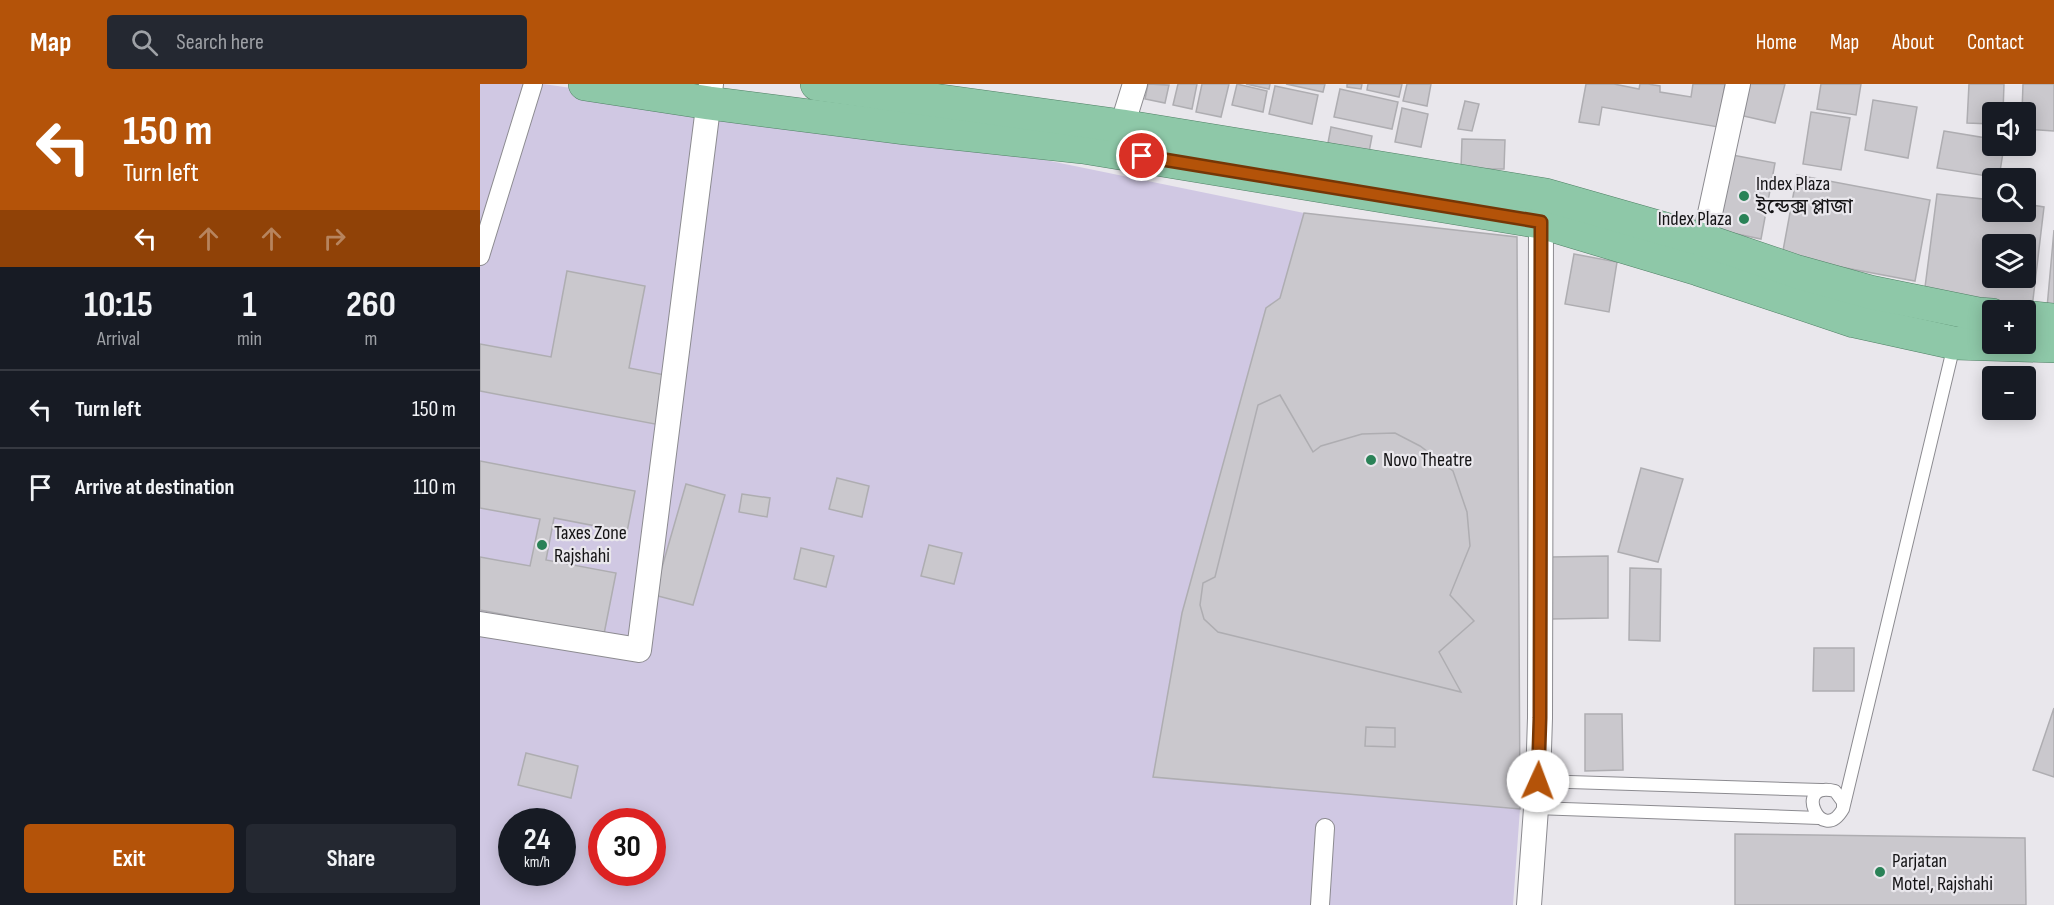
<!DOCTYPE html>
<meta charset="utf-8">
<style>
:root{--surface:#171b24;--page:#242831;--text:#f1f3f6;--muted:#9ea1a6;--line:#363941;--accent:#b45309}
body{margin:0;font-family:"Sofia Sans Condensed","Noto Sans Bengali",sans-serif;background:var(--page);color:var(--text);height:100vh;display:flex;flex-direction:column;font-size:22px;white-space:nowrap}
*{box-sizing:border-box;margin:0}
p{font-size:20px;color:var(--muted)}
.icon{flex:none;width:33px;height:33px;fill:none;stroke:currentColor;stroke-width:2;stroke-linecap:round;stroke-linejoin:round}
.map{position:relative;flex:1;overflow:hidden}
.drawer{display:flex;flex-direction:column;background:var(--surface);width:480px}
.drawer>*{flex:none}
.guide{background:#b45309;color:#fff;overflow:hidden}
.tools{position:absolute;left:1502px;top:18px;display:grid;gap:12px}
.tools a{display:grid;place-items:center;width:54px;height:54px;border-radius:6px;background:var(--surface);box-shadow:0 3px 15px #0003;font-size:30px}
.speed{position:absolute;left:18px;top:724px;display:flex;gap:12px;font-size:30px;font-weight:700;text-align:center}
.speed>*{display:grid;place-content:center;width:78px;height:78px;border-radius:50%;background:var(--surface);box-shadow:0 3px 15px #0003;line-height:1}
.speed small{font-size:15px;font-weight:400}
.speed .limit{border:9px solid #d22;background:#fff;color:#111}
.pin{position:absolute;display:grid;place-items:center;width:51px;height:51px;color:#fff;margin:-26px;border:3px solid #fff;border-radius:50%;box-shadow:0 2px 6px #0007}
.me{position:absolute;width:66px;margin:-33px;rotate:2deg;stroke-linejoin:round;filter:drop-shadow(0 0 4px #0008)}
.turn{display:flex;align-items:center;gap:21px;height:126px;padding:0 24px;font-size:27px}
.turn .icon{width:78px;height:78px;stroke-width:2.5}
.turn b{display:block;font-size:42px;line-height:51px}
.lanes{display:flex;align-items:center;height:57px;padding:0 24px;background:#0003;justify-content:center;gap:30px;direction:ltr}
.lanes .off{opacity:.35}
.eta{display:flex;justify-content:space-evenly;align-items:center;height:102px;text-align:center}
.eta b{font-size:36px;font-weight:700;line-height:42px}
.primary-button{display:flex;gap:12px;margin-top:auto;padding:12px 24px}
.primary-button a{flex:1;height:69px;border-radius:6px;background:var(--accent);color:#fff;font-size:24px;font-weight:700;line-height:69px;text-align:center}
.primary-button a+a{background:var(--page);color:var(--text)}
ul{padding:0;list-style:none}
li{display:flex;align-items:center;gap:18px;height:78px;padding:0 24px;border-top:2px solid var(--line)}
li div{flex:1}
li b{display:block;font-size:22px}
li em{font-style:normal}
header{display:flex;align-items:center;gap:36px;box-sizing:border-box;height:84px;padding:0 30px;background:var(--accent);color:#fff}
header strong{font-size:28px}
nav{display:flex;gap:33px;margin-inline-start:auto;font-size:21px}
.search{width:420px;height:54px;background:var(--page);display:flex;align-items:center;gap:15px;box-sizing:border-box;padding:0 21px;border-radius:6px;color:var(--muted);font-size:22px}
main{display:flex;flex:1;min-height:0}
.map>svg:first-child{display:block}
.green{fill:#d0c8e3;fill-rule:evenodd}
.building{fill:#cac8cd;stroke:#aeadb1;stroke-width:1.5;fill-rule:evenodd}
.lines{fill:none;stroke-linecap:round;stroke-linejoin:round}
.service-casing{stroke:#8c8b90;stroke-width:14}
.pedestrian-casing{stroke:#8c8b90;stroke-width:20}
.minor-casing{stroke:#8c8b90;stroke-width:26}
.trunk-casing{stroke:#518066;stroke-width:34}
.service{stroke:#fff;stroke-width:12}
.pedestrian{stroke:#fff;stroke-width:18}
.minor{stroke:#fff;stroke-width:24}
.trunk{stroke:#8ec8a8;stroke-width:33}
.route-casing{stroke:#753606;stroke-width:15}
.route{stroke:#b45309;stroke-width:10}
.poi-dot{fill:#2a8257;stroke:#e9e7ec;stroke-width:2}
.labels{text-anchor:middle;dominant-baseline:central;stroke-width:4.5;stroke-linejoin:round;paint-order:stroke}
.poi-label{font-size:20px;fill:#141315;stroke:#e9e7ec;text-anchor:start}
</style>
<header>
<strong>Map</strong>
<div class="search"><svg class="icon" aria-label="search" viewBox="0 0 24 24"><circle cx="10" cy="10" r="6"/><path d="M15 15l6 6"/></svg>Search here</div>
<nav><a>Home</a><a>Map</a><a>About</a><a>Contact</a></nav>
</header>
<main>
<section class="drawer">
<div class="guide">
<div class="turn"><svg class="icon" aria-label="left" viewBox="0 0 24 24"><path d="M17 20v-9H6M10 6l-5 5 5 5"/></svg><div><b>150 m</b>Turn left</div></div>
<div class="lanes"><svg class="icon" aria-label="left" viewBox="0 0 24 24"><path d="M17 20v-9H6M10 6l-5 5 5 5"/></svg><svg class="icon off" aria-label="ahead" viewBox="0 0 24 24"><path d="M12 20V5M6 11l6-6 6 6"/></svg><svg class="icon off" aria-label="ahead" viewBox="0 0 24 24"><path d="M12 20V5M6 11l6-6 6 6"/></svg><svg class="icon off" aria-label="right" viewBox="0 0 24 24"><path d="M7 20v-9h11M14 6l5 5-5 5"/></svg></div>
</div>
<div class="eta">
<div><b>10:15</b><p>Arrival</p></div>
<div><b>1</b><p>min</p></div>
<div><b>260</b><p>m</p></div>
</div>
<ul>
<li><svg class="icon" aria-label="left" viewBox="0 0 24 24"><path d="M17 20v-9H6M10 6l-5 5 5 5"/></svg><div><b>Turn left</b></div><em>150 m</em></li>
<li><svg class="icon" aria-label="arrive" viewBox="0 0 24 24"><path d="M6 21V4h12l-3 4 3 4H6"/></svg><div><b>Arrive at destination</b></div><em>110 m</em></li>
</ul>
<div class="primary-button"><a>Exit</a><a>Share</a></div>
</section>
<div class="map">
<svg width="1574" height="821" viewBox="0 0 1574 821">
<rect width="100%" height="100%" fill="#e9e7ec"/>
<path class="green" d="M0,0H63L482,59L824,129L800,214L786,224L702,529L1040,725L1033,821H0ZM32,738H82V789H32ZM122,738H172V789H122Z"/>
<g class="building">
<path d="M668,0L689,1L685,19L665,15Z"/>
<path d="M698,0H717L712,25L693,21Z"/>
<path d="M722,0H749L741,33L716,28Z"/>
<path d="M757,0L787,7L783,28L752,21Z"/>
<path d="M766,0H790L789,5Z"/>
<path d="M806,0H845L843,8Z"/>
<path d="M867,0H882L881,5L867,3Z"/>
<path d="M888,0H922L919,13L887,6Z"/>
<path d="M927,0H951L947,22L923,17Z"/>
<path d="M1106,0H1134L1159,5L1160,0H1168L1180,2V8L1211,13L1213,0H1245L1238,43L1122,23L1119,41L1099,38Z"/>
<path d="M1266,0H1305L1295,39L1259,31Z"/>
<path d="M1341,0H1381L1376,31L1337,25Z"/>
<path d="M1489,0H1524L1523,28H1512V40L1487,39Z"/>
<path d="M1543,0H1574V47L1545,45V28H1542Z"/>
<path d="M795,2L838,11L832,40L789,30Z"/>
<path d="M860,5L918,18L912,45L854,33Z"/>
<path d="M1393,16L1437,23L1428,74L1385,66Z"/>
<path d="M985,17L999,20L992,47L978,45Z"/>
<path d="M922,24L948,30L941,63L915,58Z"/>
<path d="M1331,28L1370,34L1361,86L1323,80Z"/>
<path d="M851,43L892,52L889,68L848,59Z"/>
<path d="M1464,47L1512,55V62H1524L1519,94L1457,84Z"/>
<path d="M982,55L1025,56L1024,85H981Z"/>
<path d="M1247,70L1295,79L1281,155L1233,145Z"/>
<path d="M1317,91L1450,116L1435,197L1302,172Z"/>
<path d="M1457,110L1512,116V128H1545V120L1564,123L1552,224L1444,211ZM1512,160H1545V194H1512Z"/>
<path d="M824,129L1037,153L1040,725L673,693L702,529L786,224L800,214Z"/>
<path d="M1574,146V224H1567Z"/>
<path d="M1094,170L1137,178L1129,228L1085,220Z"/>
<path d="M87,187L165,202L149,284L190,292L180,341L0,307V260L71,273Z"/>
<path d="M800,311L833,368L841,362L882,350L915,349L940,362L973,387L987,428L990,462L970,511L994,537L959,568L981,608L738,548L724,535L720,521L723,499L735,493L778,321Z"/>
<path d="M0,377L155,407L147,448L74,434L66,476L136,489L124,550L0,526V473L50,482L60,435L0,424Z"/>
<path d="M1161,384L1203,395L1178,478L1138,468Z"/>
<path d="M357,394L389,402L382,433L349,425Z"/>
<path d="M206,400L245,411L213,521L174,511Z"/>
<path d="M262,410L290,414L287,433L259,428Z"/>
<path d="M449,461L482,469L474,500L441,492Z"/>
<path d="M321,464L354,472L346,503L314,495Z"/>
<path d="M1128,472V534L1071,535V473Z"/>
<path d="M1150,484L1181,485L1180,557L1149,556Z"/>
<path d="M1334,564H1374V607H1333Z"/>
<path d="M1574,624V693L1553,686Z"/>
<path d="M1105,630H1142L1143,686L1105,687Z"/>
<path d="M886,643L915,644V663L885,662Z"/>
<path d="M46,669L98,682L91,714L38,701Z"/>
<path d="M1255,750L1545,754L1546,821H1255Z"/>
</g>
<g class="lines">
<g class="service-casing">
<g id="service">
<path d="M1058,697L1341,706"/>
<path d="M1055,724L1339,734"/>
<path d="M1363,725V718L1355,707C1312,696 1341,763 1363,725L1474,261"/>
</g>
</g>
<g class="pedestrian-casing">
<g id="pedestrian">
<path d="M0,172L53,0"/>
<path d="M840,821L845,744"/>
</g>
</g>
<g class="minor-casing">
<g id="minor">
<path d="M640,57L642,42L655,0"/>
<path d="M1221,171L1258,0"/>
<path d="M0,540L159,566L231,0"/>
<path d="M1049,821L1058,697L1060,634L1061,138L1064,122"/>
</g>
</g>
<g class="trunk-casing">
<g id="trunk">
<path d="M105,0L229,19L424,44L603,63L1061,138L1218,185L1374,237L1474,259L1574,262"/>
<path d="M337,0L642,42L1066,111L1224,156L1318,188L1390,208L1498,230L1512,231"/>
<path d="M1545,233L1574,236"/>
</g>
</g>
<use href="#service" class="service"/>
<use href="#pedestrian" class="pedestrian"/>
<use href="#minor" class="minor"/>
<use href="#trunk" class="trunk"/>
</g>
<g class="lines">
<g class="route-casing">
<path id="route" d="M662,72L1061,138L1060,634L1058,697"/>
</g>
<use href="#route" class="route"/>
</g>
<g class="poi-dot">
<circle cx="1264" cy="112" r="6"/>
<circle cx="1264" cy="135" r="6"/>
<circle cx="891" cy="376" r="6"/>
<circle cx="62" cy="461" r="6"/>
<circle cx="1400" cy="788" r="6"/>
</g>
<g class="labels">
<g class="poi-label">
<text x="1276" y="100">Index Plaza<tspan x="1276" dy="23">ইন্ডেক্স প্লাজা</tspan></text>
<text x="1252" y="135" text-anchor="end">Index Plaza</text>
<text x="903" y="376">Novo Theatre</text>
<text x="74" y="449">Taxes Zone<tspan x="74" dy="23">Rajshahi</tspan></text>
<text x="1412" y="777">Parjatan<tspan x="1412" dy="23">Motel, Rajshahi</tspan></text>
</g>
</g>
</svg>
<div class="tools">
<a><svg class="icon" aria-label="sound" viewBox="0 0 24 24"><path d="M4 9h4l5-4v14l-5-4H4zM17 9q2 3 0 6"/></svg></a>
<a><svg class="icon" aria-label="search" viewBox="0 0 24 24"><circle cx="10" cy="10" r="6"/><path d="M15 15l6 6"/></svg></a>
<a><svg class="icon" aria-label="layers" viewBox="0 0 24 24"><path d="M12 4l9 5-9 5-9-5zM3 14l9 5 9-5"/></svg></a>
<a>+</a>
<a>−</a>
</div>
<div class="speed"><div>24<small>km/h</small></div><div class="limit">30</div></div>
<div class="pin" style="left:662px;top:72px;background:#d93025"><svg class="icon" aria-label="arrive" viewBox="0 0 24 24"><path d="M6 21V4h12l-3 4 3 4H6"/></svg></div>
<svg class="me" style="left:1058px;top:697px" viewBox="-20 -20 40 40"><circle r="19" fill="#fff"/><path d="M0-13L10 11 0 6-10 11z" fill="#b45309"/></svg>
</div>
</main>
